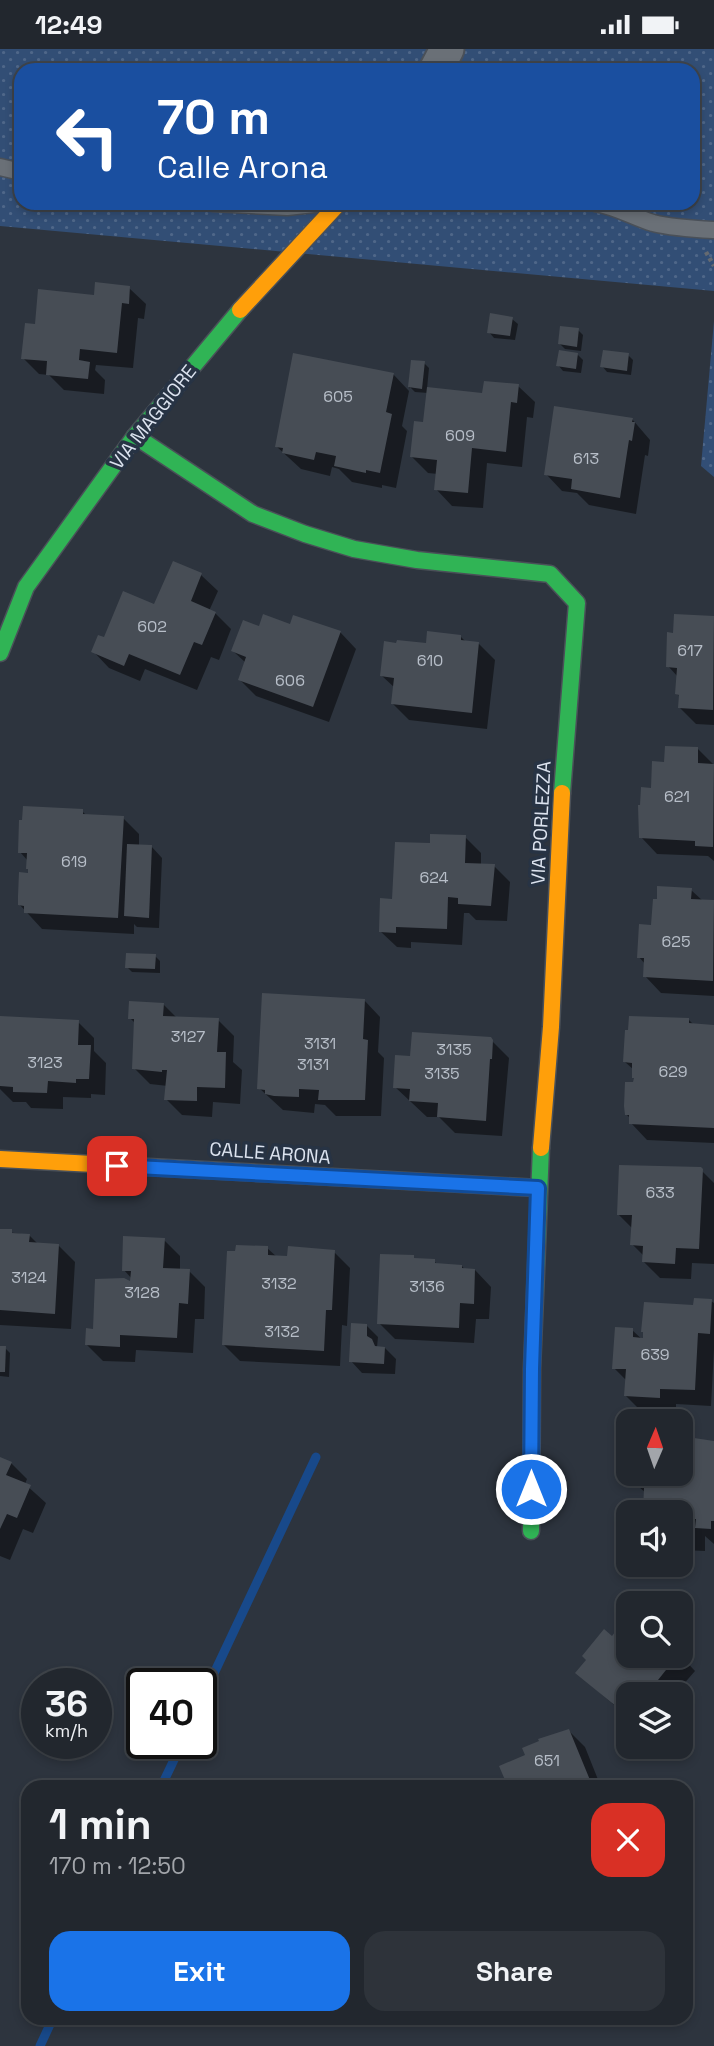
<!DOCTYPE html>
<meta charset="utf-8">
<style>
:root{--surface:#22272e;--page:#2e333a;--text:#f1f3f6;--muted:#a2a5aa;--line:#3f444a;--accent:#1a73e8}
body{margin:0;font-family:"Space Grotesk",sans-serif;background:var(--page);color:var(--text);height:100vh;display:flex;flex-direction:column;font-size:26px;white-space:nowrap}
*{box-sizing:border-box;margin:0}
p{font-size:23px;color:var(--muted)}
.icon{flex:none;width:38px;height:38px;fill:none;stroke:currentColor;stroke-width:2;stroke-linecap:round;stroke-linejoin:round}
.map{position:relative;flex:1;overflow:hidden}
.side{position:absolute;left:21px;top:1731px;width:672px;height:245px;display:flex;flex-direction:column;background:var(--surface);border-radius:21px;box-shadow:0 4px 10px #0003,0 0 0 2px var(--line)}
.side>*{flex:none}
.banner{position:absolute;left:14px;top:14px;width:686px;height:147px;border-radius:21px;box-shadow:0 4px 10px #0003,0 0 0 2px var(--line);background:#1a4fa0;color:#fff;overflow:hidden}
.needle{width:46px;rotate:2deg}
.buttons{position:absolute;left:616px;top:1360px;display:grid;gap:14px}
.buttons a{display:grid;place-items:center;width:77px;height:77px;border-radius:14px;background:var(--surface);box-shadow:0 4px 10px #0003,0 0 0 2px var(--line);font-size:35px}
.speed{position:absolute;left:21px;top:1619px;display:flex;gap:14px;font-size:35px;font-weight:700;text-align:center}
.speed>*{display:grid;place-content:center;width:91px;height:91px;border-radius:50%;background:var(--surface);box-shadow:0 4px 10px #0003,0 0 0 2px var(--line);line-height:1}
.speed small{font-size:18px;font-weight:400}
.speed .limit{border:4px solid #111;border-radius:10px;background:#fff;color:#111}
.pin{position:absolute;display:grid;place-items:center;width:60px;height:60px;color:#fff;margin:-30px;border-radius:14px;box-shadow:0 4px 10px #0006}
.me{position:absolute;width:77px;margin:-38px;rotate:0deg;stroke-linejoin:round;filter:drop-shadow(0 0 5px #0008)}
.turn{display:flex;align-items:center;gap:24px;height:147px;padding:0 28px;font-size:32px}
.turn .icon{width:91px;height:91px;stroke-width:2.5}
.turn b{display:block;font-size:49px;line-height:60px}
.round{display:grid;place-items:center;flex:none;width:74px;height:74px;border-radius:21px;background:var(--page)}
.headline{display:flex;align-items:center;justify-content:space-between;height:119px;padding:0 28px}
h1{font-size:42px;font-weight:600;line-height:52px}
.cta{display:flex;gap:14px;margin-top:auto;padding:14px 28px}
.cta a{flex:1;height:80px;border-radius:21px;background:var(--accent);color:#fff;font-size:28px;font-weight:600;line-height:80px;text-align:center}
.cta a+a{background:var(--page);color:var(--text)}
.status{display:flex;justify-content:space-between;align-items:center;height:49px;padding:0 35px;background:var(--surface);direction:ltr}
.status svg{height:19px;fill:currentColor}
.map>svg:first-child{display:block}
.grass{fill:url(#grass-dots);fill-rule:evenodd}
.shadow{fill:#0007}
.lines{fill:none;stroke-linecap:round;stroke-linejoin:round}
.stream{stroke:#18498a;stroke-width:9}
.building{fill:#474d55}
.lane-casing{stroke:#4a5058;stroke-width:19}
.street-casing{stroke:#4a5058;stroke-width:37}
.fast-casing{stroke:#4a5058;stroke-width:19}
.slow-casing{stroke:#4a5058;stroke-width:19}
.path{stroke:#656a71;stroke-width:4.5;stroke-dasharray:3.5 3.5;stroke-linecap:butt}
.lane{stroke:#6a7077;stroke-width:16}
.street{stroke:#6a7077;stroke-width:33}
.fast{stroke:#30b455;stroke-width:16}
.slow{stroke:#ff9f0a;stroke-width:16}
.route-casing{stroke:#114b97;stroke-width:18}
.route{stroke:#1a73e8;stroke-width:12}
.labels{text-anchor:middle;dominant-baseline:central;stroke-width:7;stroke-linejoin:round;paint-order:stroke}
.number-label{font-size:16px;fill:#b7bec8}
.street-label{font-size:19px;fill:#dce3ef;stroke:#273344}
</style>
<div class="status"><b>12:49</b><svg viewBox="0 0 49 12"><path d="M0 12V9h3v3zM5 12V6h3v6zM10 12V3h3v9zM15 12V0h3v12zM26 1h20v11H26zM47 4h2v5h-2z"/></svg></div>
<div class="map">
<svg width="714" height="1997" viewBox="0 0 714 1997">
<defs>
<pattern id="grass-dots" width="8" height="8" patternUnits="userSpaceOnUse" patternTransform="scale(1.75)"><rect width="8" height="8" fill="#324e75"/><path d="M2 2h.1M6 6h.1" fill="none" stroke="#4f6789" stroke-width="1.8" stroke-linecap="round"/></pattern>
</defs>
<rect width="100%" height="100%" fill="#2d343e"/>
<g class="grass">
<path d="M0,0H714V242L0,177ZM21,21H693V154H21Z"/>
<path d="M714,272V428L701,417Z"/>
</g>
<g class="shadow">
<path d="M129,239L146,255L144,270L138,269L133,319L96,316L95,321L105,331L104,345L64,341L49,326L39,325L23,309L36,277L96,248Z"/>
<path d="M512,270L518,275L515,291L494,289L489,283Z"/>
<path d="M578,281L583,286L581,302L565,300L560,295Z"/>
<path d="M578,306L583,311L581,324L563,322L558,316Z"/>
<path d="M628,306L633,311L631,326L607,323L602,317Z"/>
<path d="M412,312L424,314L429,319L427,340L484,346L518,337L535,353L533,369L527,368L522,418L487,414L483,459L452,457L436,440L438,425L428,424L412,408L424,375L428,344L415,343L410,338L409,340Z"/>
<path d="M393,325L409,342L402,377L407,382L396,439L382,436V439L352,433L339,420L332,418L330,427L301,420L276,397Z"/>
<path d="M632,370L650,391L648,407L645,406L636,465L589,456L577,444L562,442L546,425Z"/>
<path d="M201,526L218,542L209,562L215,564L231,580L219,611L211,608L197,641L145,620L140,632L109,619L93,602L105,591Z"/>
<path d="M676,567L714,569V676L696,675L680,659L681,648L677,645L678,628L668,617L675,586Z"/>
<path d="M291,577L340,583L356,600L329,673L256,647L240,631L246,614L233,602L260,579Z"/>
<path d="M461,588L467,594L479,595L495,611L487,680L409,671L393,655L395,639L382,627L427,596Z"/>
<path d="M698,700L714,716V812L708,807L657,805L641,788L652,740L666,715Z"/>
<path d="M82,762L87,767L123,769L139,785V797H151L162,809L159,879L137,878L134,875V885L42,880L20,856L29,825L28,812L20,803Z"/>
<path d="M465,788L481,804V816L494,817L510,833L507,872L476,871L469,864H464L462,896L411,893V899L397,898L380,882L394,852L431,796Z"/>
<path d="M691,841L703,852L714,853V947L661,944L645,927V915L639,908L653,877Z"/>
<path d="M155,907L160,912V924L132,923L127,918Z"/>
<path d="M364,951L380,968L378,1003L384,1009L381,1067H336L325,1056L315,1055L314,1064L283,1061L259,1039Z"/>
<path d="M163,955L177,969L218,971L234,987L233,1013L242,1021L240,1055L213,1053L212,1068L182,1066L166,1050L168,1037L150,1035L134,1019L136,975L130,969Z"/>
<path d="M0,969L78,973L94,989V1002L106,1014L105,1046L91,1045V1049L63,1048V1060L31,1059L26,1053H13L0,1040Z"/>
<path d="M689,971L694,976L714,977V1094L647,1091L631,1074V1070L626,1065L635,1030L634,1021L625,1013Z"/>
<path d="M490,990L509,1009L502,1087L455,1084L439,1068H427L395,1038L412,1009Z"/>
<path d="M700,1120L714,1134V1215L692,1214L691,1230L660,1229L644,1213V1207L632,1195L633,1180L618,1165Z"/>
<path d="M0,1182L29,1186L39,1196L59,1197L75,1213L71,1280L0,1276Z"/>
<path d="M164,1191L180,1207V1221L189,1222L205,1238L204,1270H195L193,1304L136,1301L135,1313L103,1312L87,1296L94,1282L132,1234V1230L124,1221Z"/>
<path d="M267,1199L277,1208L334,1203L350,1219L347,1277L342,1276L340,1317L240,1312L224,1296Z"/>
<path d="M416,1211L434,1212L438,1216L462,1217L465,1221H475L491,1238L489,1270H476L474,1294L395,1290L379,1274Z"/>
<path d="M711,1252L714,1254V1300L711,1357L676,1355V1364L642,1363L626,1347L627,1332L614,1319L632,1281L645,1293L695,1257Z"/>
<path d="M367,1277L378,1288L377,1298L385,1299L396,1310L395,1325L362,1324L351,1312Z"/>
<path d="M0,1299H5L10,1304L9,1328L0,1327Z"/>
<path d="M681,1392L714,1393V1495L705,1487V1502L681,1501V1463H645L646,1444L639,1438L681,1424Z"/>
<path d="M0,1410L11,1414L27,1430L25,1435L46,1454L33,1484L23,1480L10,1511L0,1507Z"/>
<path d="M628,1569V1606H680L695,1622L675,1645H628V1668L577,1624L612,1589Z"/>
<path d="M569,1682L585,1698L601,1738H509L528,1707Z"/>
</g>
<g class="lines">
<g class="stream">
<path d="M201,1652L316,1408"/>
<path d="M161,1738L182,1694"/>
<path d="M40,1997L53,1969"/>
</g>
</g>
<g class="building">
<path d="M95,233L130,237L129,255L122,254L117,304L80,300L79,311L90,313L88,330L46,326L47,312L21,310L25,274L35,275L38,240L94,246Z"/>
<path d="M490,264L513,268L510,287L487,284Z"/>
<path d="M560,277L579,279L577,298L558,295Z"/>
<path d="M559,301L578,304L576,320L556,317Z"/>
<path d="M603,301L629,304L627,322L600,318Z"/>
<path d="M293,304L394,324L386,363L392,365L380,424L366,421V424L334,417L336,407L316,403L314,411L282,404L283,399L275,398Z"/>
<path d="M411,311L425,312L422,340L408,338Z"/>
<path d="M484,332L519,335L517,354L511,353L506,403L472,399L468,444L434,441L437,411L410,408L414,372L423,373L427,338L482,344Z"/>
<path d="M554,357L633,369L632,373H635L632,392L629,391L620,449L571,440L572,430L544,426Z"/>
<path d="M173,512L202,524L191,552L216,563L202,596L194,593L180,626L129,605L124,617L91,603L98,586L104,588L123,542L154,555Z"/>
<path d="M263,565L290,575L293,566L341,582L313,658L238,631L246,608L231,602L243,571L259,577Z"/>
<path d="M674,565L714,567L713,661L678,659L679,646L675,645L677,619L666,618L667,583L673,584Z"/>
<path d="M427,582L461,586V591L479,593L472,664L391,655L394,629L380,627L384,592L396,594L397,591L426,594Z"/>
<path d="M665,697L698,698V714L714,715L713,798L695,797V792L639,789L638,756H640L641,738L651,739L652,712L664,713Z"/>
<path d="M23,757L83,760V765L124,767L118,869L24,864V857L18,856V847L19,823L28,824V820H26L27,804H18L19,771H22Z"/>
<path d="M430,785L466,786L465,814L495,815L491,857L458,855V849L448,848L447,880L396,878V884L379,883L380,849L392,850L395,793L430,794Z"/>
<path d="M127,795L152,796L149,869L124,867Z"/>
<path d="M657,837L692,839L691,850L714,851L713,932L643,928L644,909H637L639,875L651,876L653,850H657Z"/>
<path d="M126,904L156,905L155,920L125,919Z"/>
<path d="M262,944L365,950L363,990L368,991L365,1051H318L319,1041L299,1040V1048L274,1047L265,1045V1041L257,1040Z"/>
<path d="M129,952L164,954L163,967L219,969L217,1003H226L225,1039L197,1038V1052L164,1051L167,1021H162V1023L132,1020L134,970H128Z"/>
<path d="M0,967L79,971L78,996H91L89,1030H76V1034L48,1032L47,1044L13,1043V1038L0,1037Z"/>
<path d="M629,967L689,969V974L714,976V1079L629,1075V1066H625L624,1057L625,1033H633L634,1029H632V1014L623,1013L625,981H628Z"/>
<path d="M412,983L491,988L493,991L492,1010H490L486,1072L437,1068L438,1054L409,1052L410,1040L393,1039L395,1006L410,1007Z"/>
<path d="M619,1116L701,1118L703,1120L699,1200L676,1199L675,1215L642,1213L643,1197L630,1196L632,1166H617Z"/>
<path d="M0,1180H12V1184L30,1185L29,1193L59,1195L55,1265L0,1261Z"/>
<path d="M123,1187L165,1189L163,1219L190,1220L188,1255L179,1254L177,1289L120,1286V1298L85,1296L86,1279L93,1280L95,1230L124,1229L130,1232L131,1222H122Z"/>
<path d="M236,1196L268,1197V1206L287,1207L288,1197L335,1201L332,1261H326L324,1302L222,1296L227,1202H235Z"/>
<path d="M380,1205L414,1206V1209L435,1210V1214L462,1216V1219L475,1220L474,1255L460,1254L459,1279L377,1275Z"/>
<path d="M694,1249L712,1250L710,1285L698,1284L695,1341L660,1340V1349L624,1347L626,1320H612L615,1278L633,1279V1288L643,1289V1283H641L644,1253L693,1256Z"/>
<path d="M351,1274L367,1275V1287L372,1290L375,1297L385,1298L384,1315L349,1313Z"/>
<path d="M0,1297H6L5,1323H0Z"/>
<path d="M694,1389L714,1392V1472H711V1480L695,1479L696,1470H690L689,1487L681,1486V1463H643L644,1439L637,1438L638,1424H681V1390Z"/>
<path d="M0,1408L12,1413L6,1426L31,1436L17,1469L7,1465L0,1480Z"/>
<path d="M628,1566V1606H678L658,1631L669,1640L665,1645H628V1667L575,1624L586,1611L582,1607L604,1580L612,1587Z"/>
<path d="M569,1680L590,1731L592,1730L595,1738H508L499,1717L525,1706L522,1699L539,1692L538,1690Z"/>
</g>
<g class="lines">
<g class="lane-casing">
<g id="lane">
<path d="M0,118L21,123"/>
<path d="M213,154L287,158L323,154"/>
<path d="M478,154H510"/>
<path d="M595,154C616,157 633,168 653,174C673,179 694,180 714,181"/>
</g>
</g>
<g class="street-casing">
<path id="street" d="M436,21L447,0"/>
</g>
<g class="fast-casing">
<g id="fast">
<path d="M135,387L253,465L305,485L354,500L417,511L550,525L577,554L562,744"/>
<path d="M0,604L26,538L135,387L240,261"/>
<path d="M531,1482L532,1320L541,1099"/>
</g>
</g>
<g class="slow-casing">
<g id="slow">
<path d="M240,261L339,154"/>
<path d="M541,1099L551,978L562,744"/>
<path d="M0,1110L538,1139"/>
</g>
</g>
<path class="path" d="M706,203L714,217"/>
<use href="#lane" class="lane"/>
<use href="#street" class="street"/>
<use href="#fast" class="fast"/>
<use href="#slow" class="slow"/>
</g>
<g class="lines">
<g class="route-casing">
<path id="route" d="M117,1117L538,1139L532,1320L531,1440"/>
</g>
<use href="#route" class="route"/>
</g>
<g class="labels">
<g class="number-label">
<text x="338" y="347">605</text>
<text x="460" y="386">609</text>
<text x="586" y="409">613</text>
<text x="152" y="577">602</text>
<text x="690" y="601">617</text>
<text x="430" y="611">610</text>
<text x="290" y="631">606</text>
<text x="677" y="747">621</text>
<text x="74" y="812">619</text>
<text x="434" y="828">624</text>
<text x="676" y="892">625</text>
<text x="188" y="987">3127</text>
<text x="320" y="994">3131</text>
<text x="454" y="1000">3135</text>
<text x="45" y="1013">3123</text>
<text x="313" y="1015">3131</text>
<text x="673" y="1022">629</text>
<text x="442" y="1024">3135</text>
<text x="660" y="1143">633</text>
<text x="29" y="1228">3124</text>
<text x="279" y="1234">3132</text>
<text x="427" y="1237">3136</text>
<text x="142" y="1243">3128</text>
<text x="282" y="1282">3132</text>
<text x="655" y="1305">639</text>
<text x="547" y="1711">651</text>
</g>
<g class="street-label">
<text transform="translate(153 368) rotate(-52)">VIA MAGGIORE</text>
<text transform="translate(541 774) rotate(-87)">VIA PORLEZZA</text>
<text transform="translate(270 1104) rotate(4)">CALLE ARONA</text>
</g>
</g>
</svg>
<div class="buttons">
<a><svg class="needle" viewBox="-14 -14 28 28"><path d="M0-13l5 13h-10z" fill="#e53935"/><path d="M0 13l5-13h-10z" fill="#a2a5aa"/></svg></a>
<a><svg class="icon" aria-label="sound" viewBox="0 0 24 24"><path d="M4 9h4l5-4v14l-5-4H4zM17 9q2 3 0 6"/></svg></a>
<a><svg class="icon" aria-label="search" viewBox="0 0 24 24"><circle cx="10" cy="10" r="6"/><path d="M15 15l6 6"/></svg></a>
<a><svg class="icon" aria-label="layers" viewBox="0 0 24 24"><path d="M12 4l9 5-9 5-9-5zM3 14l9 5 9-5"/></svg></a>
</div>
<div class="speed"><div>36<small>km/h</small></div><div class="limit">40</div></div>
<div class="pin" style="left:117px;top:1117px;background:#d93025"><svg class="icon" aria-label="arrive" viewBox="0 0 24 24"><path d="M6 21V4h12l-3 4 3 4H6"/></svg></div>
<svg class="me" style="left:531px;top:1440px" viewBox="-20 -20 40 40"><circle r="17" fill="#1a73e8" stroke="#fff" stroke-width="3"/><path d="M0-11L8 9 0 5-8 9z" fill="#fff"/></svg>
<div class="banner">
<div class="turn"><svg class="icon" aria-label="left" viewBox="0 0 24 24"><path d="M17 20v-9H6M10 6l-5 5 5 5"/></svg><div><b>70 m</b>Calle Arona</div></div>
</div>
<section class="side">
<div class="headline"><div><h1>1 min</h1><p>170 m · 12:50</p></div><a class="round" style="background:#d93025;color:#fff"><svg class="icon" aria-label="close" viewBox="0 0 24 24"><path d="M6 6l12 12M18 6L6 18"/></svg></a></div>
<div class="cta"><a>Exit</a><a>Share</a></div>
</section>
</div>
